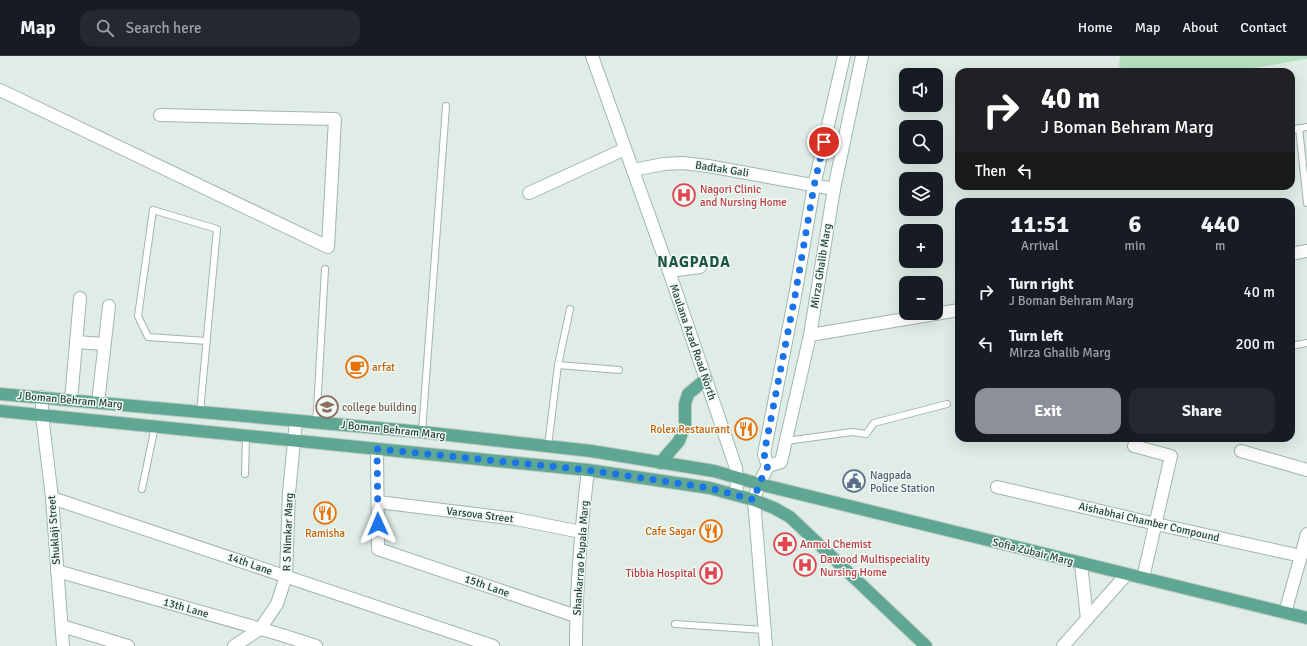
<!DOCTYPE html>
<meta charset="utf-8">
<style>
:root{--surface:#171b24;--page:#242831;--text:#f1f3f6;--muted:#9ea1a6;--line:#363941;--accent:#8c9099}
body{margin:0;font-family:Signika,sans-serif;background:var(--page);color:var(--text);height:100vh;display:flex;flex-direction:column;font-size:15px;white-space:nowrap}
*{box-sizing:border-box;margin:0}
p{font-size:13px;color:var(--muted)}
.icon{flex:none;width:22px;height:22px;fill:none;stroke:currentColor;stroke-width:2;stroke-linecap:round;stroke-linejoin:round}
.map{position:relative;flex:1;overflow:hidden}
.details{position:absolute;left:955px;top:142px;width:340px;height:244px;display:flex;flex-direction:column;background:var(--surface);border-radius:12px;box-shadow:0 4px 16px #0002}
.details>*{flex:none}
.hud{position:absolute;left:955px;top:12px;width:340px;height:122px;border-radius:12px;box-shadow:0 4px 16px #0002;background:#202124;color:#fff;overflow:hidden}
.fabs{position:absolute;left:899px;top:12px;display:grid;gap:8px}
.fabs a{display:grid;place-items:center;width:44px;height:44px;border-radius:8px;background:var(--surface);box-shadow:0 4px 16px #0002;font-size:20px}
.pin{position:absolute;display:grid;place-items:center;width:34px;height:34px;color:#fff;margin:-17px;border:2px solid #fff;border-radius:50%;box-shadow:0 1px 4px #0007}
.me{position:absolute;width:44px;margin:-22px;rotate:359deg;stroke-linejoin:round;filter:drop-shadow(0 0 3px #0008)}
.turn{display:flex;align-items:center;gap:14px;height:84px;padding:0 20px;font-size:18px}
.turn .icon{width:52px;height:52px;stroke-width:2.5}
.turn b{display:block;font-size:28px;line-height:34px}
.then{display:flex;align-items:center;height:38px;padding:0 20px;background:#0003;gap:8px;font-size:15px}
.eta{display:flex;justify-content:space-evenly;align-items:center;height:68px;text-align:center}
.eta b{font-size:24px;font-weight:700;line-height:28px}
.button{display:flex;gap:8px;margin-top:auto;padding:8px 20px}
.button a{flex:1;height:46px;border-radius:12px;background:var(--accent);color:#fff;font-size:16px;font-weight:700;line-height:46px;text-align:center}
.button a+a{background:var(--page);color:var(--text)}
ul{padding:0;list-style:none}
li{display:flex;align-items:center;gap:12px;height:52px;padding:0 20px}
li div{flex:1}
li b{display:block;font-size:15px}
li em{font-style:normal}
header{display:flex;align-items:center;gap:24px;box-sizing:border-box;height:56px;padding:0 20px;background:var(--surface);border-bottom:1px solid var(--line)}
header strong{font-size:19px}
nav{display:flex;gap:22px;margin-inline-start:auto;font-size:14px}
.search{width:280px;height:36px;background:var(--page);display:flex;align-items:center;gap:10px;box-sizing:border-box;padding:0 14px;border-radius:12px;color:var(--muted);font-size:15px}
.map>svg:first-child{display:block}
.green{fill:#b6e0c0}
.lines{fill:none;stroke-linecap:round;stroke-linejoin:round}
.lane-casing{stroke:#a2b5ad;stroke-width:8}
.street-casing{stroke:#a2b5ad;stroke-width:14}
.secondary-casing{stroke:#9db9ae;stroke-width:14}
.primary-casing{stroke:#c0c9c6;stroke-width:14}
.lane{stroke:#fff;stroke-width:6}
.street{stroke:#fff;stroke-width:12}
.secondary{stroke:#fff;stroke-width:12}
.primary{stroke:#5fa792;stroke-width:12}
.route{stroke:#1a73e8;stroke-width:7;stroke-dasharray:0 12.6}
.labels{text-anchor:middle;dominant-baseline:central;stroke-width:3;stroke-linejoin:round;paint-order:stroke}
.street-label{font-size:11px;fill:#1f3f35;stroke:#f1f9f4}
.health-label{font-size:11px;fill:#be3a42;stroke:#f1f9f4;text-anchor:start}
.food-label{font-size:11px;fill:#c56008;stroke:#f1f9f4;text-anchor:end}
.education-label{font-size:11px;fill:#785e54;stroke:#f1f9f4;text-anchor:start}
.service-label{font-size:11px;fill:#4e5e75;stroke:#f1f9f4;text-anchor:start}
.district-label{font-size:15px;font-weight:bold;letter-spacing:1px;fill:#185343;stroke:#f1f9f4}
</style>
<header>
<strong>Map</strong>
<div class="search"><svg class="icon" aria-label="search" viewBox="0 0 24 24"><circle cx="10" cy="10" r="6"/><path d="M15 15l6 6"/></svg>Search here</div>
<nav><a>Home</a><a>Map</a><a>About</a><a>Contact</a></nav>
</header>
<div class="map">
<svg width="1307" height="590" viewBox="0 0 1307 590">
<rect width="100%" height="100%" fill="#e0ede6"/>
<path class="green" d="M1120,0H1307V3L1230,16H1123L1119,9Z"/>
<g class="lines">
<g class="lane-casing">
<g id="lane">
<path d="M1299,72L1307,147"/>
<path d="M1291,74L1307,71"/>
<path d="M1291,290L1307,287"/>
<path d="M558,309L619,314"/>
<path d="M200,356L217,173L153,154L138,260L148,281L207,285"/>
<path d="M315,367L317,354L325,213"/>
<path d="M422,376L446,50"/>
<path d="M786,385L852,376L866,378L874,367L947,348"/>
<path d="M548,390L558,309L570,253"/>
<path d="M245,418L246,380"/>
<path d="M142,433L155,370"/>
<path d="M675,568L764,574"/>
</g>
</g>
<g class="street-casing">
<g id="street">
<path d="M0,34L328,191L335,63L160,59"/>
<path d="M633,114L664,108L683,107L708,110L834,133"/>
<path d="M529,137L625,93"/>
<path d="M1291,198L1307,195"/>
<path d="M669,215L700,211"/>
<path d="M810,279L959,254"/>
<path d="M76,286L104,288"/>
<path d="M71,344L80,242"/>
<path d="M98,347L109,250"/>
<path d="M1134,390L1171,400L1143,522"/>
<path d="M377,393L378,493L576,560"/>
<path d="M1241,395L1307,414"/>
<path d="M997,431L1156,468L1301,500"/>
<path d="M52,442L493,590"/>
<path d="M378,446L516,463L581,476"/>
<path d="M1081,508L1087,563"/>
<path d="M57,515L282,579L316,590"/>
<path d="M1285,557L1307,478"/>
<path d="M62,570L128,590"/>
<path d="M576,590C576,531 581,473 588,414"/>
<path d="M1063,590L1126,519"/>
</g>
</g>
<g class="secondary-casing">
<g id="secondary">
<path d="M592,0L669,215L736,412L737,422L736,439"/>
<path d="M42,341V359L52,442L63,590"/>
<path d="M768,410L781,406L810,279L834,133L862,0"/>
<path d="M234,590L260,573L277,548L286,520L289,437L296,365"/>
<path d="M766,590L754,444L759,428L768,410L764,398L795,240L814,130L844,0"/>
</g>
</g>
<g class="primary-casing">
<g id="primary">
<path d="M0,338L422,376L591,395L714,415L759,428C941,474 1124,518 1307,562"/>
<path d="M0,355L588,414L710,432L754,444L774,452L790,461L926,590"/>
<path d="M660,407L679,385L685,369V348L688,338L706,323"/>
</g>
</g>
<use href="#lane" class="lane"/>
<use href="#street" class="street"/>
<use href="#secondary" class="secondary"/>
<use href="#primary" class="primary"/>
</g>
<g class="lines">
<path class="route" d="M378,468L377,393L588,414L710,432L754,444L759,428L768,410L764,398L795,240L814,130L824,86"/>
</g>
<defs>
<g id="hospital-ring" transform="scale(1.15)"><circle r="9.5" fill="#f1f9f4" stroke="#e0444e" stroke-width="1.5"/><path d="M-5-5h3v3.5h4V-5h3V5h-3V1.5h-4V5h-3Z" fill="#e0444e"/></g>
<g id="cafe-ring" transform="scale(1.15)"><circle r="9.5" fill="#f1f9f4" stroke="#e8710a" stroke-width="1.5"/><path d="M-5.5-4.5H6V0H3Q3 3.5 0 3.5H-2.5Q-5.5 3.5-5.5 0ZM3-3.2v2h1.7v-2ZM-6 4.5H4V6H-6Z" fill="#e8710a"/></g>
<g id="university-ring" transform="scale(1.15)"><circle r="9.5" fill="#f1f9f4" stroke="#8d6e63" stroke-width="1.5"/><path d="M0-5L7-2L0 1L-7-2ZM-4 1L0 2.5L4 1V4Q0 6-4 4Z" fill="#8d6e63"/></g>
<g id="restaurant-ring" transform="scale(1.15)"><circle r="9.5" fill="#f1f9f4" stroke="#e8710a" stroke-width="1.5"/><path d="M-5-6h1v4h1v-4h1v4h1v-4h1v5L-1.5 .5V6h-2V.5L-5-1ZM5-6V6H3V1.5H1.5Q1.5-4 5-6Z" fill="#e8710a"/></g>
<g id="civic-ring" transform="scale(1.15)"><circle r="9.5" fill="#f1f9f4" stroke="#5c6f8a" stroke-width="1.5"/><path d="M-.6-6.5H3V-4.5H.6V-3L4-1V1h2V6H-6V1h2V-1L-.6-3ZM-1.2 2.5V6h2.4V2.5Z" fill="#5c6f8a"/></g>
<g id="pharmacy-ring" transform="scale(1.15)"><circle r="9.5" fill="#f1f9f4" stroke="#e0444e" stroke-width="1.5"/><path d="M-2-6h4v4h4v4h-4v4h-4v-4h-4v-4h4Z" fill="#e0444e"/></g>
</defs>
<g fill-rule="evenodd">
<use href="#hospital-ring" x="684" y="139"/>
<use href="#cafe-ring" x="357" y="311"/>
<use href="#university-ring" x="327" y="351"/>
<use href="#restaurant-ring" x="746" y="373"/>
<use href="#civic-ring" x="854" y="425"/>
<use href="#restaurant-ring" x="325" y="457"/>
<use href="#restaurant-ring" x="711" y="475"/>
<use href="#pharmacy-ring" x="785" y="488"/>
<use href="#hospital-ring" x="805" y="509"/>
<use href="#hospital-ring" x="711" y="517"/>
</g>
<g class="labels">
<g class="street-label">
<text transform="translate(722 113) rotate(9)">Badtak Gali</text>
<text transform="translate(821 210) rotate(-81)">Mirza Ghalib Marg</text>
<text transform="translate(693 286) rotate(71)">Maulana Azad Road North</text>
<text transform="translate(70 344) rotate(5)">J Boman Behram Marg</text>
<text transform="translate(393 374) rotate(6)">J Boman Behram Marg</text>
<text transform="translate(480 459) rotate(7)">Varsova Street</text>
<text transform="translate(1149 466) rotate(13)">Aishabhai Chamber Compound</text>
<text transform="translate(54 474) rotate(-94)">Shuklaji Street</text>
<text transform="translate(288 476) rotate(-88)">R S Nimkar Marg</text>
<text transform="translate(1033 496) rotate(14)">Sofia Zubair Marg</text>
<text transform="translate(581 502) rotate(-86)">Shankarrao Pupala Marg</text>
<text transform="translate(250 508) rotate(19)">14th Lane</text>
<text transform="translate(487 530) rotate(19)">15th Lane</text>
<text transform="translate(186 552) rotate(16)">13th Lane</text>
</g>
<g class="health-label">
<text x="700" y="133">Nagori Clinic<tspan x="700" dy="13">and Nursing Home</tspan></text>
<text x="800" y="488">Anmol Chemist</text>
<text x="820" y="503">Dawood Multispeciality<tspan x="820" dy="13">Nursing Home</tspan></text>
<text x="696" y="517" text-anchor="end">Tibbia Hospital</text>
</g>
<g class="food-label">
<text x="372" y="311" text-anchor="start">arfat</text>
<text x="730" y="373">Rolex Restaurant</text>
<text x="696" y="475">Cafe Sagar</text>
<text x="325" y="477" text-anchor="middle">Ramisha</text>
</g>
<g class="education-label">
<text x="342" y="351">college building</text>
</g>
<g class="service-label">
<text x="870" y="419">Nagpada<tspan x="870" dy="13">Police Station</tspan></text>
</g>
<g class="district-label">
<text x="694" y="206">NAGPADA</text>
</g>
</g>
</svg>
<div class="fabs">
<a><svg class="icon" aria-label="sound" viewBox="0 0 24 24"><path d="M4 9h4l5-4v14l-5-4H4zM17 9q2 3 0 6"/></svg></a>
<a><svg class="icon" aria-label="search" viewBox="0 0 24 24"><circle cx="10" cy="10" r="6"/><path d="M15 15l6 6"/></svg></a>
<a><svg class="icon" aria-label="layers" viewBox="0 0 24 24"><path d="M12 4l9 5-9 5-9-5zM3 14l9 5 9-5"/></svg></a>
<a>+</a>
<a>−</a>
</div>
<div class="pin" style="left:824px;top:86px;background:#d93025"><svg class="icon" aria-label="arrive" viewBox="0 0 24 24"><path d="M6 21V4h12l-3 4 3 4H6"/></svg></div>
<svg class="me" style="left:378px;top:468px" viewBox="-20 -20 40 40"><path d="M0-17L14 15 0 8-14 15z" fill="#1a73e8" stroke="#fff" stroke-width="4"/></svg>
<div class="hud">
<div class="turn"><svg class="icon" aria-label="right" viewBox="0 0 24 24"><path d="M7 20v-9h11M14 6l5 5-5 5"/></svg><div><b>40 m</b>J Boman Behram Marg</div></div>
<div class="then">Then<svg class="icon" aria-label="left" viewBox="0 0 24 24"><path d="M17 20v-9H6M10 6l-5 5 5 5"/></svg></div>
</div>
<section class="details">
<div class="eta">
<div><b>11:51</b><p>Arrival</p></div>
<div><b>6</b><p>min</p></div>
<div><b>440</b><p>m</p></div>
</div>
<ul>
<li><svg class="icon" aria-label="right" viewBox="0 0 24 24"><path d="M7 20v-9h11M14 6l5 5-5 5"/></svg><div><b>Turn right</b><p>J Boman Behram Marg</p></div><em>40 m</em></li>
<li><svg class="icon" aria-label="left" viewBox="0 0 24 24"><path d="M17 20v-9H6M10 6l-5 5 5 5"/></svg><div><b>Turn left</b><p>Mirza Ghalib Marg</p></div><em>200 m</em></li>
</ul>
<div class="button"><a>Exit</a><a>Share</a></div>
</section>
</div>
